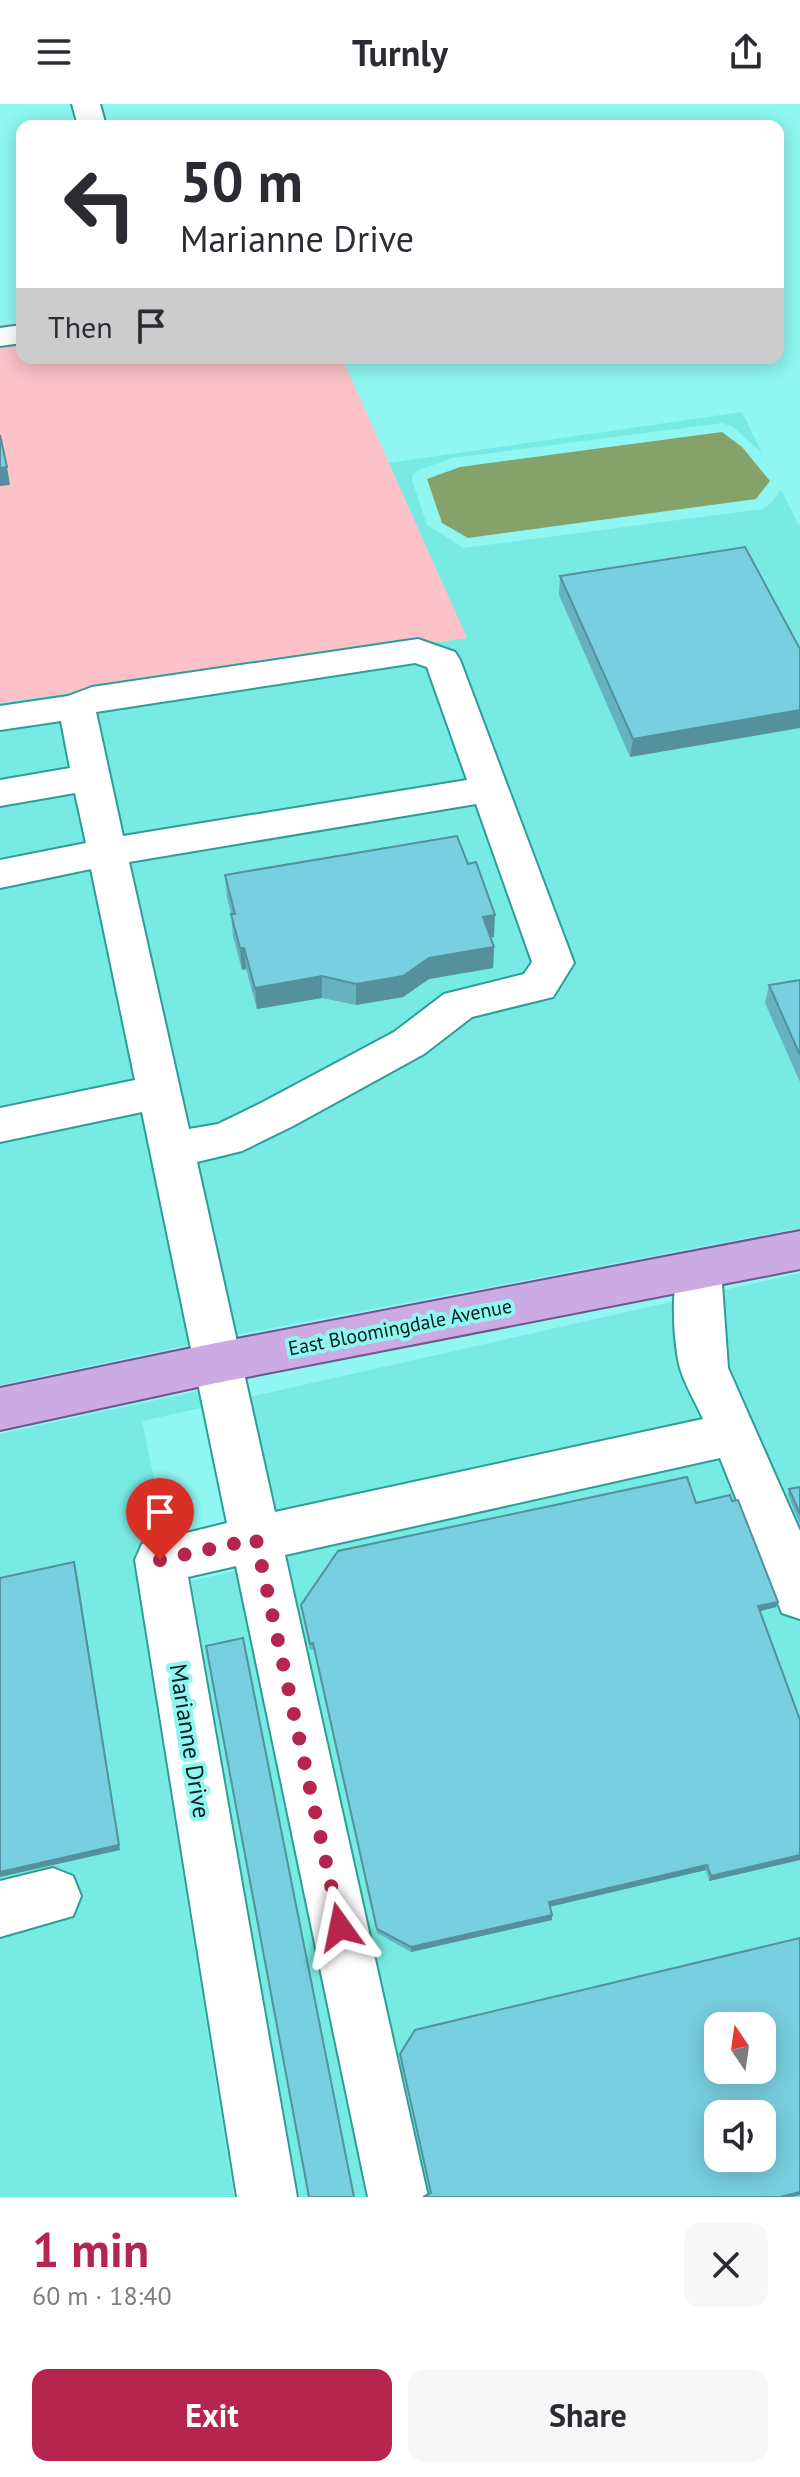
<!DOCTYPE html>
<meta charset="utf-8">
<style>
:root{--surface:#fff;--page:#f7f7f7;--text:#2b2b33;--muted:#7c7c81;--accent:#b6254d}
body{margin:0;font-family:"PT Sans",sans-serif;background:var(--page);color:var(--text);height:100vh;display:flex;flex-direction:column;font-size:30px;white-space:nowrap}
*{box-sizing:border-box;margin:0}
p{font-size:26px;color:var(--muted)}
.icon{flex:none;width:44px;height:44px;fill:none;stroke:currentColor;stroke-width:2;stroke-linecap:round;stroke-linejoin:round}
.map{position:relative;height:2093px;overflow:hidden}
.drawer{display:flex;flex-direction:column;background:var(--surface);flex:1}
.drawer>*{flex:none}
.banner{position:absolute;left:16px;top:16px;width:768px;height:244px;border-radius:16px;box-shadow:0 4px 20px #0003;background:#fff;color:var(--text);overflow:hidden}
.needle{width:52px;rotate:347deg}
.fabs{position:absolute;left:704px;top:1908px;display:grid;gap:16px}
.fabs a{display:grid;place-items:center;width:72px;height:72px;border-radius:16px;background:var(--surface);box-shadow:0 4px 20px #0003;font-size:40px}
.pin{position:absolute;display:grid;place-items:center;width:68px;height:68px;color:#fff;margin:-82px -34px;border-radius:50% 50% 50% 0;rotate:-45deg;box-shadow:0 0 8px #0007}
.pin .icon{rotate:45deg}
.me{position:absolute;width:88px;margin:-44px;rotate:348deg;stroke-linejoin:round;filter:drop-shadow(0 0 6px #0008)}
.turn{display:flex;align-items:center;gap:28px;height:168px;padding:0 32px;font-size:36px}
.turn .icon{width:104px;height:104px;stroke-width:2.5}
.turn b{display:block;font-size:56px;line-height:68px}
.then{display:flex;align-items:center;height:76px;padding:0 32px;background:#0003;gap:16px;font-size:30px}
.round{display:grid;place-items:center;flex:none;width:84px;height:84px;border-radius:16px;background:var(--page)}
.overview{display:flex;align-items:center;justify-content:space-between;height:136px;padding:0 32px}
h1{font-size:48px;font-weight:600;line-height:60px;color:var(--accent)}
.button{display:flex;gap:16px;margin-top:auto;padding:16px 32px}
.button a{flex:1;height:92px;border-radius:16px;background:var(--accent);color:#fff;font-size:32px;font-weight:600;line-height:92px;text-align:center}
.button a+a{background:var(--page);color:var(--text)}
header{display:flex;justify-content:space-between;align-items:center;height:104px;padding:0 32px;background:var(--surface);font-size:36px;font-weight:600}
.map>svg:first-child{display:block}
.built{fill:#77eae4;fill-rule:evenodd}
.green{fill:#fcc2c8}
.water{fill:#84a269}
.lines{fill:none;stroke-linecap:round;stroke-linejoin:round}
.minor-casing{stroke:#2d9d99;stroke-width:4}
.major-casing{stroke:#6e5590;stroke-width:4}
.minor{fill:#fff;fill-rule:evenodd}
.major{fill:#ccaae2;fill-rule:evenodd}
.wall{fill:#67b2c0}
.shaded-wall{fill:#54919c}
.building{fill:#78cfdf;stroke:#54919c;stroke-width:2;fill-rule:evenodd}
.route{stroke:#b6254d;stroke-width:14;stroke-dasharray:0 25.2}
.labels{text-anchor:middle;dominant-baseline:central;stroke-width:8;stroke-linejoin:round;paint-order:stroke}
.street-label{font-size:20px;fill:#001f1e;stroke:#8ff6f1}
.near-street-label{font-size:24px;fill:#001f1e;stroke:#8ff6f1}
</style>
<header><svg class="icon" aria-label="menu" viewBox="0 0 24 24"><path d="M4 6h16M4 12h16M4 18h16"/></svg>Turnly<svg class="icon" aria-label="share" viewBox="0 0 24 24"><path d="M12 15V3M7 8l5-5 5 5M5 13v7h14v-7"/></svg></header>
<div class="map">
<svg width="800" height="2093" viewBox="0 0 800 2093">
<rect width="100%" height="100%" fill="#8ff6f1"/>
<g class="built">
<path d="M742,308L762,349L733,323L722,319L452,354L419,366L413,370L412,376L427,421L464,444L762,405L770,400L781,386L800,423V1124L236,1231L0,1281V599L466,534L388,359Z"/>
<path d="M800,1169V2093H299L191,1477L262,1461L282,1429L250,1293ZM718,1922H762V1966H718ZM718,2010H762V2054H718Z"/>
<path d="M198,1287L201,1304L142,1317L165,1428L155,1430L134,1462L234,2093H0V1330Z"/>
</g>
<path class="green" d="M22,219V254H342L467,534L0,599V221Z"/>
<path class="water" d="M722,328L742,343L770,377L756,395L468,434L442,419L427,375L460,363Z"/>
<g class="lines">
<g class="minor-casing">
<g id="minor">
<path d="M72,0H100L106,22H78Z"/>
<path d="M22,221V239L0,242V224Z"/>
<path d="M418,535L455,548L460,556L574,859L553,893L472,913L424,950L293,1022L242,1047L197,1058L275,1408L703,1315C696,1299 685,1281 680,1264C673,1237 670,1177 682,1153L698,1147L714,1153L721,1166L728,1264L800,1427V1515L782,1509L720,1354L285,1451L428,2093H368L236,1462L188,1473L297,2093H237L135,1456L142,1440L227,1419L142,1008L0,1038V1004L135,976L91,765L0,784V756L86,739L75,689L0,702V676L70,664L61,617L0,626V602L68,592L92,583ZM415,559L427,563L467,676L123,732L96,608ZM476,700L532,858L524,870L444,890L394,928L263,998L218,1020L189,1025L129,758Z"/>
<path d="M53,1764L73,1772L81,1792L73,1812L0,1833V1777Z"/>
</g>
</g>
<g class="major-casing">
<path id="major" d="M800,1127V1165L216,1279L0,1326V1284L216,1239Z"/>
</g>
<use href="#minor" class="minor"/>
<use href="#major" class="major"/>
</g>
<g class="wall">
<path d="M745,443L630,653L559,491L560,472Z"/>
<path d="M225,771L494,833H491L494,843L493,864L429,875L403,893L356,901L322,894L257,905L246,865L242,866L233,832L231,810L227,793Z"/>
<path d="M800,876V978L765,899L769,881Z"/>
<path d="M800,1383V1420L788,1391L789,1385Z"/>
<path d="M696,1399L778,1498L776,1503L760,1507L800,1616V1756L709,1777L706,1766L550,1803L552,1811V1816L411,1848L377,1829L314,1545L310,1546L301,1501Z"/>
<path d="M800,1834V2091L791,2093L430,2089L400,1950Z"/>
</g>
<g class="shaded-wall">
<path d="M7,363L10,381L0,382V364Z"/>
<path d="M800,606V624L630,653L633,635Z"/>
<path d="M495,811L494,833L482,835L483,813Z"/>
<path d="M494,843L493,864L429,875L403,893L356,901V880L429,854Z"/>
<path d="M240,844H244L246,865L242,866Z"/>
<path d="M322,872V894L257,905L255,884Z"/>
<path d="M76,1464L120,1746L0,1773V1768Z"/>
<path d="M778,1498L776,1503L756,1508L758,1502Z"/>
<path d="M800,1751V1756L709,1777L711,1772Z"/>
<path d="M707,1761L706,1766L548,1803L549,1798Z"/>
<path d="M552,1811V1816L411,1848V1843Z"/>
<path d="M800,2088V2091L791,2093H780Z"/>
</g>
<g class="building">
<path d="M0,331L7,363L0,364Z"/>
<path d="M745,443L800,545V606L633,635L560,472Z"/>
<path d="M457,732L468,760L476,758L495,811L483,813L494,843L429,854L403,872L356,880L322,872L255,884L244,844H240L231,810H235L225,771Z"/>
<path d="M800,876V951L769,881Z"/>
<path d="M687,1373L696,1399L730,1391L732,1397L738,1396L778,1498L758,1502L800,1616V1751L711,1772L707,1761L549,1798L552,1811L411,1843L377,1825L313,1539L310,1540L301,1501L338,1447Z"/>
<path d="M800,1383V1410L789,1385Z"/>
<path d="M74,1458L119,1741L0,1768V1474Z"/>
<path d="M243,1534L354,2093H309L206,1542Z"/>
<path d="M800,1834V2088L780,2093H423L431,2089L400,1950L415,1926ZM718,1922H762V1966H718ZM718,2010H762V2054H718Z"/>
</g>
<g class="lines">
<path class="route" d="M160,1456L256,1435L340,1823"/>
</g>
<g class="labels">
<g class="street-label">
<text transform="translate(400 1223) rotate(-11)">East Bloomingdale Avenue</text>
</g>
<g class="near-street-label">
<text transform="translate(190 1637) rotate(81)">Marianne Drive</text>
</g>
</g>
</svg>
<div class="fabs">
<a><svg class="needle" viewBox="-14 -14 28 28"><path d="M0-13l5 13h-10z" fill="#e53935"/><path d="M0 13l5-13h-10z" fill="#7c7c81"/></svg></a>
<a><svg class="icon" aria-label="sound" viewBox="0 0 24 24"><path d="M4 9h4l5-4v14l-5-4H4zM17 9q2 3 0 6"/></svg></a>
</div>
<div class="pin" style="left:160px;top:1456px;background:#d93025"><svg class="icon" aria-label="arrive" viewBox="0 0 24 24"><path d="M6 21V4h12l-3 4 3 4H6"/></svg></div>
<svg class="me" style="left:340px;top:1823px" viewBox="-20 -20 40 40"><path d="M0-17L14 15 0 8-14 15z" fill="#b6254d" stroke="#fff" stroke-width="4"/></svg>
<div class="banner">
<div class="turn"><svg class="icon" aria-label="left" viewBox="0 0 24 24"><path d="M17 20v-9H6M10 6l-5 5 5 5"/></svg><div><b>50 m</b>Marianne Drive</div></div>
<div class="then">Then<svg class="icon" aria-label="arrive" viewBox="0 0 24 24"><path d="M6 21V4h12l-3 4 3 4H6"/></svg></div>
</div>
</div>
<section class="drawer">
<div class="overview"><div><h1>1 min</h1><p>60 m · 18:40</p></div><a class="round"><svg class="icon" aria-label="close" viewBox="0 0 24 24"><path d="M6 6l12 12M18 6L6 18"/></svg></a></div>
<div class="button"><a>Exit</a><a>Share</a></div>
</section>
